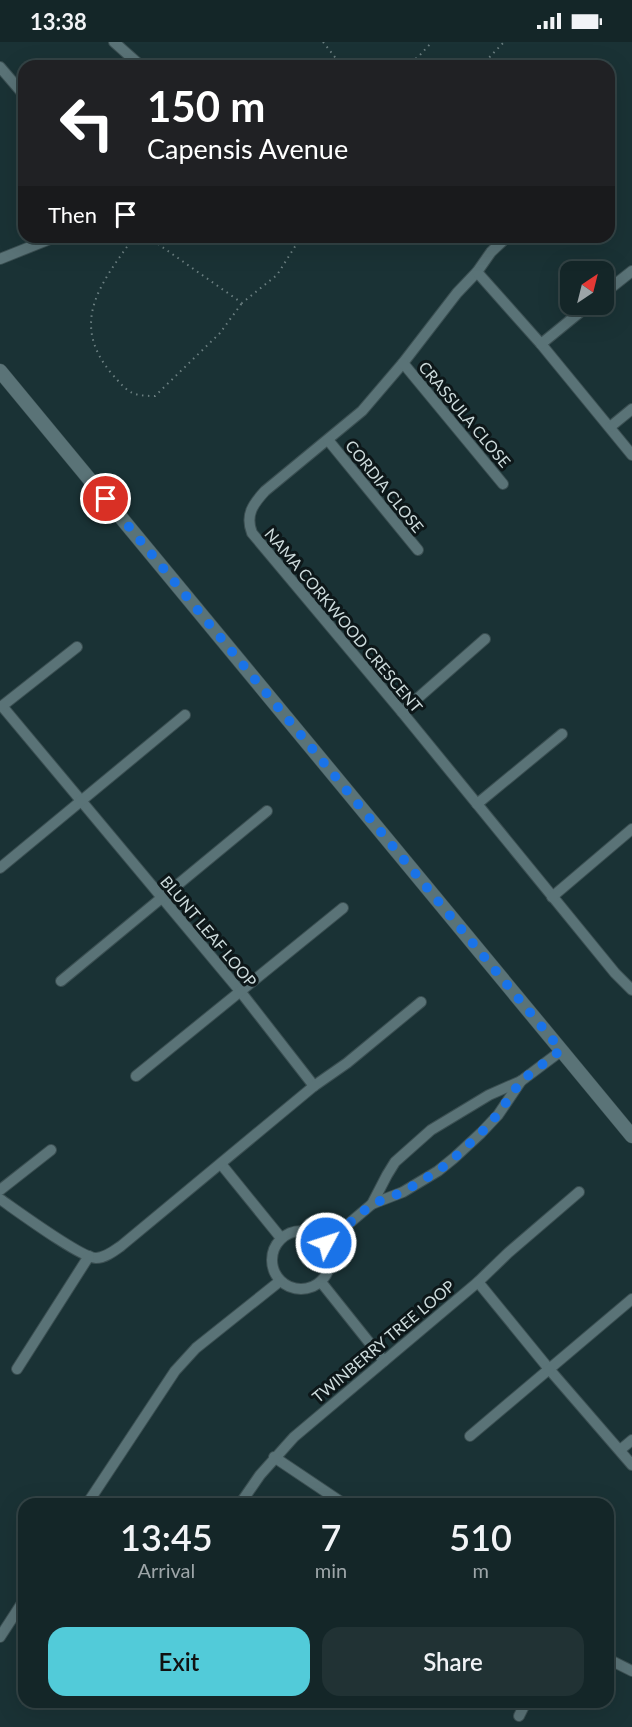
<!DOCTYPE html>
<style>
:root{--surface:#142628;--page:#213234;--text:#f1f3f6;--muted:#9da5a8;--line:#334345;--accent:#52cbd9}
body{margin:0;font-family:Lato,sans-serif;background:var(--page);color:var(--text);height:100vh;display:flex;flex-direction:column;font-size:22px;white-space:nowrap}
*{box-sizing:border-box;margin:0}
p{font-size:20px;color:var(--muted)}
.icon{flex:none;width:33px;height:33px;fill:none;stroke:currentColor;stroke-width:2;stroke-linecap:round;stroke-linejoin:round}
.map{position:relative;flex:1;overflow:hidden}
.panel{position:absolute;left:18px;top:1456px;width:596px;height:210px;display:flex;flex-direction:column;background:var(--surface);border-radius:18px;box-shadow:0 6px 24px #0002,0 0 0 2px var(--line)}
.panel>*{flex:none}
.top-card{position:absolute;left:18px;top:18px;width:597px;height:183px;border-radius:18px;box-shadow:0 6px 24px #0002,0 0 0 2px var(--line);background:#202124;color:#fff;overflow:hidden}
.needle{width:39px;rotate:35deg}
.controls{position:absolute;left:560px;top:219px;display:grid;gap:12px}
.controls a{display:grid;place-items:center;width:54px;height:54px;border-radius:12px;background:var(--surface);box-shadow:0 6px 24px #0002,0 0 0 2px var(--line);font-size:30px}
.pin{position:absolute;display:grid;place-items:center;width:51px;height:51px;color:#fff;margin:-26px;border:3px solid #fff;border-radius:50%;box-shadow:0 2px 6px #0007}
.me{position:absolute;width:66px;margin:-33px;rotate:50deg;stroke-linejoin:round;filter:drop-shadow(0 0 4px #0008)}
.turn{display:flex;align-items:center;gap:21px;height:126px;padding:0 30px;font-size:27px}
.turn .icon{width:78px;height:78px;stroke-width:2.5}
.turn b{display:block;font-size:42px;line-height:51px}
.then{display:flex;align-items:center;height:57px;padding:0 30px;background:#0003;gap:12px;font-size:22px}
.eta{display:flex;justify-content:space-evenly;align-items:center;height:102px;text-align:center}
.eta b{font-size:36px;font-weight:600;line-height:42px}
.cta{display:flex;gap:12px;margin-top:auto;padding:12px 30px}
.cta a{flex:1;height:69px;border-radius:18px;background:var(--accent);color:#111;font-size:24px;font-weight:600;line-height:69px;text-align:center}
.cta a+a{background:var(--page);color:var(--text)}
.status{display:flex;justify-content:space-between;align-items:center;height:42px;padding:0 30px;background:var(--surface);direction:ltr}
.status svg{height:16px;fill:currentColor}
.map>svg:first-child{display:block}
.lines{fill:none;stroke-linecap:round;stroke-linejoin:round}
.minor-casing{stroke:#3b4f52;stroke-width:12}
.tertiary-casing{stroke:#3b4f52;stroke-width:15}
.path{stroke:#6b7f81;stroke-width:2;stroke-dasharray:1.5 4.5;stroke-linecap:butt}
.minor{stroke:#5a7377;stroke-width:10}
.tertiary{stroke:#5a7377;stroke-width:14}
.route{stroke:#1a73e8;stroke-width:10;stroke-dasharray:0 18}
.labels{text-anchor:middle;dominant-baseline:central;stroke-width:6;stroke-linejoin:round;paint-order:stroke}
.street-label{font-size:16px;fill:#cddbdc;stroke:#0d1719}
</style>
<div class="status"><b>13:38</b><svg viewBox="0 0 49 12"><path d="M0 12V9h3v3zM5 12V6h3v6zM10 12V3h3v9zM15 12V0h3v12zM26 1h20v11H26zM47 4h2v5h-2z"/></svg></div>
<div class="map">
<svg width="632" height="1685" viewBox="0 0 632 1685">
<rect width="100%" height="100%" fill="#1a3235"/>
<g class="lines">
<g class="minor-casing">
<g id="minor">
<path d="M114,0L141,24"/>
<path d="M0,25L24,53"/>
<path d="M507,195L491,210L477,230L457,251L403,321L362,369L265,449C253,462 245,473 252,491L402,670L615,931L632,948"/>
<path d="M0,217L55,195"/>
<path d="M477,230L541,302L632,413"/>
<path d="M603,252L632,229"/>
<path d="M541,302L590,262"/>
<path d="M403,321L503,442"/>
<path d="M610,385L632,367"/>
<path d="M328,398L418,508"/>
<path d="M2,664L240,949L314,1044"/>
<path d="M2,664L77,605"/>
<path d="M402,670L485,597"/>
<path d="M477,762L562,692"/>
<path d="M0,826L185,673"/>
<path d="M552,855L632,787"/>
<path d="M61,939L267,769"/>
<path d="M136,1034L343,866"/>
<path d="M221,1122L281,1196"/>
<path d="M0,1148L51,1108"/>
<path d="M0,1157C16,1168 81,1216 96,1216C105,1216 114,1209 121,1204L314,1044L347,1021L421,960"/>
<path d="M372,1162L387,1133L395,1120L431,1088L489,1053L521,1039L561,1009"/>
<circle cx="301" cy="1218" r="29"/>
<path d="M326,1201L372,1162L403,1150L438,1129L454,1116L481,1091L498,1073L521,1039"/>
<path d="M321,1240L384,1319"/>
<path d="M478,1240L549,1327L632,1423"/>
<path d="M17,1327L89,1214"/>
<path d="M470,1394L632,1257"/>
<path d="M620,1408L632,1398"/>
<path d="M274,1415L344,1462"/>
<path d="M87,1462L175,1329L196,1306L280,1239"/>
<path d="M240,1462L260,1433L294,1395L478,1240L508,1211L579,1150"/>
<path d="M0,1595L24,1558"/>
<path d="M608,1617L632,1629"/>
<path d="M519,1674L526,1660"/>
</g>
</g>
<g class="tertiary-casing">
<path id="tertiary" d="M0,329L632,1094"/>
</g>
<g class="path">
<path d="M323,0L342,24"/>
<path d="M406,24L419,14L432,0"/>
<path d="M481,24L504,0"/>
<path d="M134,195C102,240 68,280 112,332C128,350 130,354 155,354L220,291L242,261"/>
<path d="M148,195L242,261L277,233L301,195"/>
</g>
<use href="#minor" class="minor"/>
<use href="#tertiary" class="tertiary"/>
</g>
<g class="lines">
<path class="route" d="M106,457L561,1008L521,1039L498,1072L481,1091L454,1116L438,1129L403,1150L372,1162L326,1201"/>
</g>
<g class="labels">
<g class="street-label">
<text transform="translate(465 372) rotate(50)">CRASSULA CLOSE</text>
<text transform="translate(385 444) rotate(51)">CORDIA CLOSE</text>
<text transform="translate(344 578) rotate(50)">NAMA CORKWOOD CRESCENT</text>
<text transform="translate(209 889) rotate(50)">BLUNT LEAF LOOP</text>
<text transform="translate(383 1299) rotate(-40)">TWINBERRY TREE LOOP</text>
</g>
</g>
</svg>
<div class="controls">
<a><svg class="needle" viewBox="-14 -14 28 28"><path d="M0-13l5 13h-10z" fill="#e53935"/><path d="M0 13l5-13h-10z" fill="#9da5a8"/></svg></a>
</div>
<div class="pin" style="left:106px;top:457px;background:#d93025"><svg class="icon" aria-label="arrive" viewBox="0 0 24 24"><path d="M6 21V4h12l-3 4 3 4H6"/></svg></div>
<svg class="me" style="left:326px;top:1201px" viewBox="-20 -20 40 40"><circle r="17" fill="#1a73e8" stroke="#fff" stroke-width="3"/><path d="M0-11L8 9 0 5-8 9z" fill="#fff"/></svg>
<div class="top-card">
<div class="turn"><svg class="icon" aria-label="left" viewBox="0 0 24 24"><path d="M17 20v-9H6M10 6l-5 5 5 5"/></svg><div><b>150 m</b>Capensis Avenue</div></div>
<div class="then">Then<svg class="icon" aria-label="arrive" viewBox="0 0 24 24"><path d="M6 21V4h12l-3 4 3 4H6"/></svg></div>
</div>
<section class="panel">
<div class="eta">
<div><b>13:45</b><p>Arrival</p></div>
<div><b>7</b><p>min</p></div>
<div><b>510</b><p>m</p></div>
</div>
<div class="cta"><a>Exit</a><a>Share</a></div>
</section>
</div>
